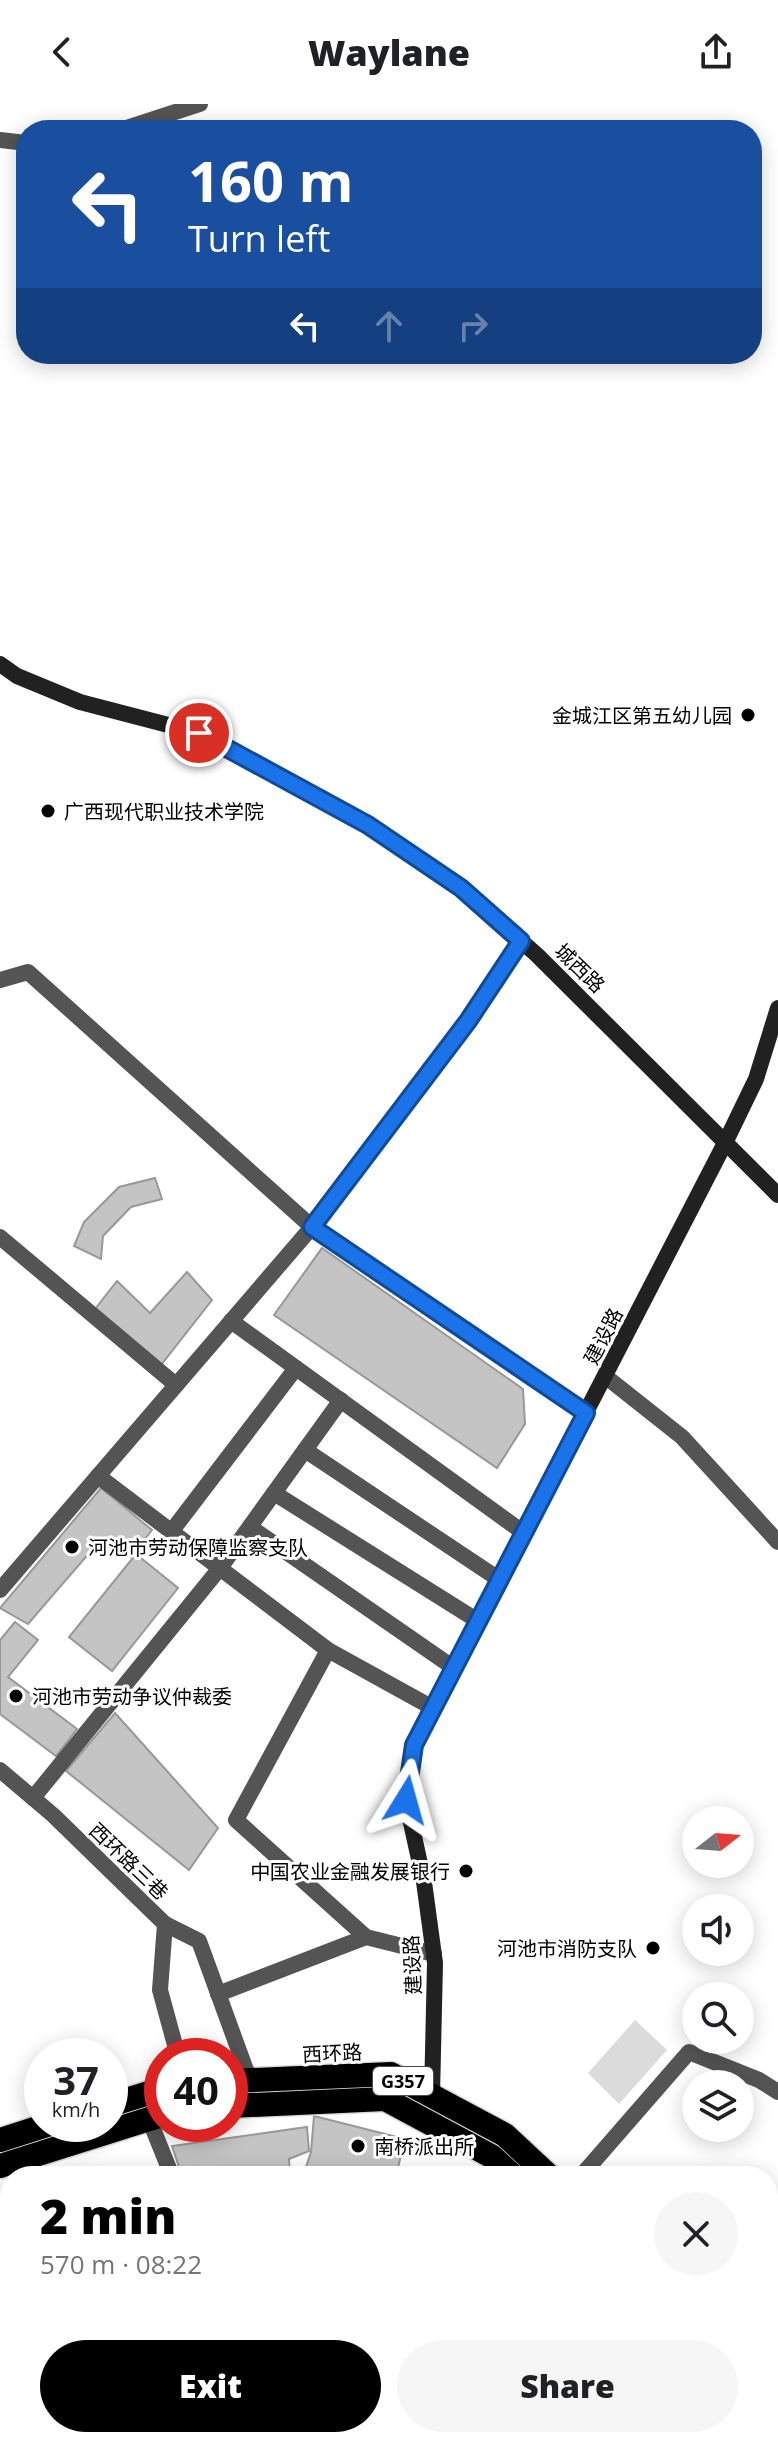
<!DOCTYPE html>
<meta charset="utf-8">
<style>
:root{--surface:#fff;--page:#f6f6f6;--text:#202124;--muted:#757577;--accent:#000}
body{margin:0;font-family:"Open Sans","Noto Sans SC",sans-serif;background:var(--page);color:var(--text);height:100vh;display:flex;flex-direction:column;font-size:30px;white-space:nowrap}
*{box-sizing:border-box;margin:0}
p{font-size:26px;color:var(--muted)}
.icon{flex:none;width:44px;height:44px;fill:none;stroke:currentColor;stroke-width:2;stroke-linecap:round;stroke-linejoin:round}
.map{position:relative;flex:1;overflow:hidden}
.drawer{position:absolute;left:0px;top:2062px;width:778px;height:282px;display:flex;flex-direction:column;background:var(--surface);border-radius:32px 32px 0 0;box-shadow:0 4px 20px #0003}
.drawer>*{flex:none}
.banner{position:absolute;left:16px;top:16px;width:746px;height:244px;border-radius:32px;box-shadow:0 4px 20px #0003;background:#1a4fa0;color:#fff;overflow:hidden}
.needle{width:52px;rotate:73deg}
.controls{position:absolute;left:682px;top:1702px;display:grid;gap:16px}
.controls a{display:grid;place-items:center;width:72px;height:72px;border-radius:50%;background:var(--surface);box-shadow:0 4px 20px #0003;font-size:40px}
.speed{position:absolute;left:24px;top:1934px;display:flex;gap:16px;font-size:40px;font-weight:700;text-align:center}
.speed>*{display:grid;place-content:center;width:104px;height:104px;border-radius:50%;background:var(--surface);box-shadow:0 4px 20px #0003;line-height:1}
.speed small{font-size:20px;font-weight:400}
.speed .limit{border:12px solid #d22;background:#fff;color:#111}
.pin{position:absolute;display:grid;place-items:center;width:68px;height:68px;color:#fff;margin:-34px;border:4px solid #fff;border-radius:50%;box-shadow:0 2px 8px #0007}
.me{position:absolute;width:88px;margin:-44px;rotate:8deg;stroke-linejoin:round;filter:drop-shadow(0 0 6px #0008)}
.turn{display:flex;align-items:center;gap:28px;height:168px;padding:0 40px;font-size:36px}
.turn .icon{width:104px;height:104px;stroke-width:2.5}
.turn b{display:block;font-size:56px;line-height:68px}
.lanes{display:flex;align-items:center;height:76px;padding:0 40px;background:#0003;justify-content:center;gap:40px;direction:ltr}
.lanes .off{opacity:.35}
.round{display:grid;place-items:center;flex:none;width:84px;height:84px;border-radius:42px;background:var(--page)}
.head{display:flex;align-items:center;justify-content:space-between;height:136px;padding:0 40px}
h1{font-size:48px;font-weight:800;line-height:60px;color:var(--accent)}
.primary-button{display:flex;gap:16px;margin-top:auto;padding:16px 40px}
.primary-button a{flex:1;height:92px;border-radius:48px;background:var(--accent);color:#fff;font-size:32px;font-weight:800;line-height:92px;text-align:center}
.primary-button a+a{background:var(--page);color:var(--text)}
header{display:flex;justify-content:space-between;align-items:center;height:104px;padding:0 40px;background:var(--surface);font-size:36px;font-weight:800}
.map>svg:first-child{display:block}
.green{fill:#dbdbdb}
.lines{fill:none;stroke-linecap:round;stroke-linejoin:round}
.stream{stroke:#a2a2a2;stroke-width:5}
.building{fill:#c4c4c4;stroke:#989898;stroke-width:2}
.highway-casing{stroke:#dbdbdb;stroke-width:27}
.street{stroke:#545454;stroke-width:16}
.secondary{stroke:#212121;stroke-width:16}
.highway{stroke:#000;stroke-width:24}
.route-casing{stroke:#114b97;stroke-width:20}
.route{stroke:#1a73e8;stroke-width:14}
.poi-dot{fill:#000;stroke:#fff;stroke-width:3}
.labels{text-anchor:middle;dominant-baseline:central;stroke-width:6;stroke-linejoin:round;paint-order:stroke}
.shield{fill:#fff;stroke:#4c4c4c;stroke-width:2}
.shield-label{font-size:18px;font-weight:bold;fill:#000}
.poi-label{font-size:20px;fill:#000;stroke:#fff;text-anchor:start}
.street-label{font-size:20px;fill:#000;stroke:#fff}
</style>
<header><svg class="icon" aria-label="back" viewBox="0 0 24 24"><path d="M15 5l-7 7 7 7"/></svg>Waylane<svg class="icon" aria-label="share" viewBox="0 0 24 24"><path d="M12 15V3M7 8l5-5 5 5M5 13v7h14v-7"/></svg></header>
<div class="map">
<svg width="778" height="2343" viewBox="0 0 778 2343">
<rect width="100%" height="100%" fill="#fff"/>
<path class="green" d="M635,1916L667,1946L619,2000L588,1969Z"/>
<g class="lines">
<g class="stream">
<path d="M0,2175L10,2187"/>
<path d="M178,2334L190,2343"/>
</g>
</g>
<g class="building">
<path d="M155,1074L162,1095L131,1103L103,1132L101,1155L74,1142L84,1118L119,1083Z"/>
<path d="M322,1144L523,1285L525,1320L497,1364L274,1211Z"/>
<path d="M187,1168L212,1196L161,1261L95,1205L117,1177L150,1209Z"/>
<path d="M101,1384L152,1426L131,1453L103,1433L28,1520L0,1504Z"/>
<path d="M136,1450L178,1484L112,1567L69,1533Z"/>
<path d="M15,1518L38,1536L8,1573L77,1625L56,1652L0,1610V1536Z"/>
<path d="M115,1609L218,1724L189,1766L66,1667Z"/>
<path d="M314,2012L405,2035L396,2072H303L311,2048Z"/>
<path d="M307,2023L309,2047L289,2055L290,2072H182L172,2042Z"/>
<path d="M0,2235L10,2245L0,2260Z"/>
<path d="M337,2334H422L434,2343H347Z"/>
</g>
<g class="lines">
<g class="highway-casing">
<g id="highway">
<path d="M230,1977L391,1970L505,2031L549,2072"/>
<path d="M110,2001L162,1985"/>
<path d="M230,2002L385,1995L491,2052L513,2072"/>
<path d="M0,2036L50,2020"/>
<path d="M0,2062L162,2011"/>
<path d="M768,2273L778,2282"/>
<path d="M768,2307L778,2316"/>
</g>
</g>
<g class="street">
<path d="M120,26L200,0"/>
<path d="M0,36L26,39"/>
<path d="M0,876L28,868L312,1123L468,917L521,837"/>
<path d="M0,1133L176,1281"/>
<path d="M231,1217L524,1429"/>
<path d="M605,1272L682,1333L778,1438"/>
<path d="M305,1346L500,1476"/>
<path d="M98,1372L328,1546L433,1604"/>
<path d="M274,1389L478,1517"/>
<path d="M250,1423L454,1564"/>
<path d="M171,1428L296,1264"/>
<path d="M0,1486L312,1123L586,1309"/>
<path d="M328,1546L236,1716L366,1833L434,1850"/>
<path d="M0,1666L53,1711L165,1820L160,1886L178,1952"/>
<path d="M33,1694L220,1464L341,1296"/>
<path d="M165,1820L199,1837L250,1977"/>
<path d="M218,1890L366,1833"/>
<path d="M149,2015L172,2072"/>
<path d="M581,2072L689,1948L759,1976L778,1988"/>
<path d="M0,2269L10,2260"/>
<path d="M0,2324L10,2334"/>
<path d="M138,2334L149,2343"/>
<path d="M305,2334L317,2343"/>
<path d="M495,2338L498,2334"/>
</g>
<g class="secondary">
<path d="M0,560L17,572L80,598L199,629L368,721L461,784L537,851L778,1091"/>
<path d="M432,1992L435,1859L424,1778L406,1696L414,1641L726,1037L756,975L778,904"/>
</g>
<use href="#highway" class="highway"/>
</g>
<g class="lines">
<g class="route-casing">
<path id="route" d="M199,629L368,721L461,784L521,837L468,917L312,1123L586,1309L414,1641L406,1696"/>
</g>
<use href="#route" class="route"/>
</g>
<g class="poi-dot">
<circle cx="748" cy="611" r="8"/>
<circle cx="48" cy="707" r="8"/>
<circle cx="72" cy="1443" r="8"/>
<circle cx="16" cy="1592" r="8"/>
<circle cx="466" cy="1767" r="8"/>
<circle cx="653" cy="1844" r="8"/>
<circle cx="358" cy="2042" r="8"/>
</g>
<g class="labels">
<rect class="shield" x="373" y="1963" width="60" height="28" rx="6"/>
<g class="shield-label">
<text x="403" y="1977">G357</text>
</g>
<g class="poi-label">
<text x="732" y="611" text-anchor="end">金城江区第五幼儿园</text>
<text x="64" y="707">广西现代职业技术学院</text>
<text x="88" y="1443">河池市劳动保障监察支队</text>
<text x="32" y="1592">河池市劳动争议仲裁委</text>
<text x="450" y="1767" text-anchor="end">中国农业金融发展银行</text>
<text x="637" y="1844" text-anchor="end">河池市消防支队</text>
<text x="374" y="2042">南桥派出所</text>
</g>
<g class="street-label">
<text transform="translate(580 864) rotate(44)">城西路</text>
<text transform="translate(603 1232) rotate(-63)">建设路</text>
<text transform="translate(129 1757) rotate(44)">西环路三巷</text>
<text transform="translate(412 1861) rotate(-93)">建设路</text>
<text transform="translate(332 1949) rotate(-3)">西环路</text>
</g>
</g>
</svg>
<div class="controls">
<a><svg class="needle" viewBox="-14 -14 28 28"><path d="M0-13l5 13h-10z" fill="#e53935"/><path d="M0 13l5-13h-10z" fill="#757577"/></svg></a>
<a><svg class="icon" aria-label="sound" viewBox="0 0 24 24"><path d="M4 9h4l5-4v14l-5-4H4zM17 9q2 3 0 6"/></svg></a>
<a><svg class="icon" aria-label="search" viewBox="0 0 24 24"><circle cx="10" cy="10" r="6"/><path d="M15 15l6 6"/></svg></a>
<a><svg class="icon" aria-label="layers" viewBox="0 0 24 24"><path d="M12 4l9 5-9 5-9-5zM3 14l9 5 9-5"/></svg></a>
</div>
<div class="speed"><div>37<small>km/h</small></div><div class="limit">40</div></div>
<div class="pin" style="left:199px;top:629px;background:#d93025"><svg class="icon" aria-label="arrive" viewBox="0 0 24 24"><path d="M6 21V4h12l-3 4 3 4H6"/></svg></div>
<svg class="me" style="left:406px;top:1696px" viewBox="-20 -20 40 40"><path d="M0-17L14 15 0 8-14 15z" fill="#1a73e8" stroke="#fff" stroke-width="4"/></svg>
<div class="banner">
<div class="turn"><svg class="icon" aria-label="left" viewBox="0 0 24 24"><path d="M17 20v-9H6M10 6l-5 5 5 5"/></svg><div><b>160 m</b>Turn left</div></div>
<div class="lanes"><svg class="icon" aria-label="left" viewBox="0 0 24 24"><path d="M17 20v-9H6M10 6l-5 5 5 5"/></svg><svg class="icon off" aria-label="ahead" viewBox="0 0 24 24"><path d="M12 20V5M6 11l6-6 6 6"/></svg><svg class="icon off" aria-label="right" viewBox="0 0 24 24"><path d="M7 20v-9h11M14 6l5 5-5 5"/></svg></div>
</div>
<section class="drawer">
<div class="head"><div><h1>2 min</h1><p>570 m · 08:22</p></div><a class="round"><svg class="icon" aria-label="close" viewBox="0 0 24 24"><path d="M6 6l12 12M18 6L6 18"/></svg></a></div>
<div class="primary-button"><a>Exit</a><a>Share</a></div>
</section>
</div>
